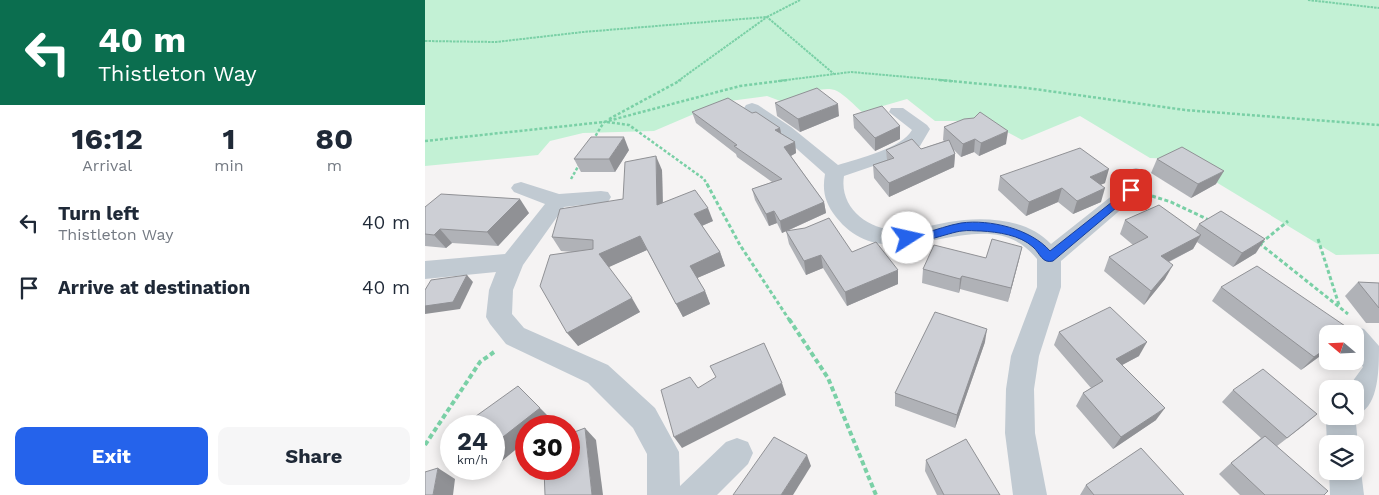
<!DOCTYPE html>
<style>
:root{--surface:#fff;--page:#f6f6f7;--text:#1f2937;--muted:#747a83;--accent:#2563eb}
body{margin:0;font-family:"Work Sans",sans-serif;background:var(--page);color:var(--text);height:100vh;display:flex;flex-direction:column;font-size:19px;white-space:nowrap}
*{box-sizing:border-box;margin:0}
p{font-size:16px;color:var(--muted)}
.icon{flex:none;width:28px;height:28px;fill:none;stroke:currentColor;stroke-width:2;stroke-linecap:round;stroke-linejoin:round}
.map{position:relative;flex:1;overflow:hidden}
.drawer{display:flex;flex-direction:column;background:var(--surface);width:425px}
.drawer>*{flex:none}
.hud{background:#0b6e4f;color:#fff;overflow:hidden}
.needle{width:32px;rotate:289deg}
.buttons{position:absolute;left:894px;top:325px;display:grid;gap:10px}
.buttons a{display:grid;place-items:center;width:45px;height:45px;border-radius:10px;background:var(--surface);box-shadow:0 2px 12px #0003;font-size:25px}
.speed{position:absolute;left:15px;top:415px;display:flex;gap:10px;font-size:25px;font-weight:700;text-align:center}
.speed>*{display:grid;place-content:center;width:65px;height:65px;border-radius:50%;background:var(--surface);box-shadow:0 2px 12px #0003;line-height:1}
.speed small{font-size:12px;font-weight:400}
.speed .limit{border:8px solid #d22;background:#fff;color:#111}
.pin{position:absolute;display:grid;place-items:center;width:42px;height:42px;color:#fff;margin:-21px;border-radius:10px;box-shadow:0 2px 8px #0006}
.me{position:absolute;width:55px;margin:-28px;rotate:80deg;stroke-linejoin:round;filter:drop-shadow(0 0 4px #0008)}
.turn{display:flex;align-items:center;gap:18px;height:105px;padding:0 15px;font-size:22px}
.turn .icon{width:65px;height:65px;stroke-width:2.5}
.turn b{display:block;font-size:35px;line-height:42px}
.eta{display:flex;justify-content:space-evenly;align-items:center;height:85px;text-align:center}
.eta b{font-size:30px;font-weight:700;line-height:35px}
.cta{display:flex;gap:10px;margin-top:auto;padding:10px 15px}
.cta a{flex:1;height:58px;border-radius:10px;background:var(--accent);color:#fff;font-size:20px;font-weight:700;line-height:58px;text-align:center}
.cta a+a{background:var(--page);color:var(--text)}
ul{padding:0;list-style:none}
li{display:flex;align-items:center;gap:15px;height:65px;padding:0 15px}
li div{flex:1}
li b{display:block;font-size:19px}
li em{font-style:normal}
main{display:flex;flex:1;min-height:0}
.map>svg:first-child{display:block}
.green{fill:#c3f1d5}
.lines{fill:none;stroke-linecap:round;stroke-linejoin:round}
.path-far3{stroke:#7ad0a6;stroke-width:2;stroke-dasharray:2.5 1;stroke-linecap:butt}
.path-far2{stroke:#7ad0a6;stroke-width:2.5;stroke-dasharray:3 2;stroke-linecap:butt}
.path-far1{stroke:#7ad0a6;stroke-width:3;stroke-dasharray:4 2.5;stroke-linecap:butt}
.path{stroke:#7ad0a6;stroke-width:4;stroke-dasharray:5 3;stroke-linecap:butt}
.street{fill:#c1cad2;fill-rule:evenodd}
.wall{fill:#b0b2b7}
.shaded-wall{fill:#909195}
.building{fill:#cdcfd5;stroke:#909195}
.route{fill:#2563eb;stroke:#184099}
</style>
<main>
<section class="drawer">
<div class="hud">
<div class="turn"><svg class="icon" aria-label="left" viewBox="0 0 24 24"><path d="M17 20v-9H6M10 6l-5 5 5 5"/></svg><div><b>40 m</b>Thistleton Way</div></div>
</div>
<div class="eta">
<div><b>16:12</b><p>Arrival</p></div>
<div><b>1</b><p>min</p></div>
<div><b>80</b><p>m</p></div>
</div>
<ul>
<li><svg class="icon" aria-label="left" viewBox="0 0 24 24"><path d="M17 20v-9H6M10 6l-5 5 5 5"/></svg><div><b>Turn left</b><p>Thistleton Way</p></div><em>40 m</em></li>
<li><svg class="icon" aria-label="arrive" viewBox="0 0 24 24"><path d="M6 21V4h12l-3 4 3 4H6"/></svg><div><b>Arrive at destination</b></div><em>40 m</em></li>
</ul>
<div class="cta"><a>Exit</a><a>Share</a></div>
</section>
<div class="map">
<svg width="954" height="495" viewBox="0 0 954 495">
<rect width="100%" height="100%" fill="#f5f3f3"/>
<path class="green" d="M0,0H954V254L911,255L753,159L725,158L655,116L597,140L567,124L549,121H510L482,99L437,112C429,105 421,96 412,91C398,84 371,97 358,102L342,96L297,102L229,131L158,133L125,141L113,155L0,166Z"/>
<g class="lines">
<g class="path-far3">
<path d="M883,0L954,8"/>
<path d="M0,41L71,42L158,32L342,17L375,0"/>
<path d="M253,81L342,17L409,74"/>
<path d="M353,81L426,72L528,81"/>
</g>
<g class="path-far2">
<path d="M514,80L602,88L760,110L954,125"/>
<path d="M184,119L256,80"/>
<path d="M182,122L204,125L279,179L283,186"/>
<path d="M168,140L179,122"/>
<path d="M0,141L179,122L315,86L363,80"/>
<path d="M146,179L155,163"/>
</g>
<g class="path-far1">
<path d="M282,184L315,245L365,321"/>
<path d="M727,196L746,202L786,221"/>
<path d="M893,239L914,305"/>
<path d="M834,243L923,314"/>
<path d="M836,243L863,221"/>
</g>
<g class="path">
<path d="M364,319L403,378L451,495"/>
<path d="M0,445L55,362L69,352"/>
</g>
<g class="street">
<path d="M327,103L333,105L366,127L413,165C433,159 477,148 487,130L464,112L466,108H478L502,125L505,129L495,146L460,162L419,176C414,207 442,229 471,230C489,231 506,225 524,222C557,216 602,218 626,244L698,187L704,170L711,168L718,170L721,174L714,194L636,261V287L614,356L609,389L610,433L622,495H588L580,433L581,389L586,356L612,287V259C559,192 467,288 411,217C400,203 397,191 400,174L364,142L321,111L319,108L321,105Z"/>
<path d="M96,182L134,194L176,191L183,192L186,197L183,202L139,207L98,265L88,290L87,314L99,328L183,365L230,408L254,452L255,486L301,442L312,438L323,442L328,453L323,464L292,495H222V454L208,428L163,383L81,344L65,324L61,317L64,290L71,272L0,279V261L80,254L120,204L89,192L86,188L89,184Z"/>
<path d="M930,326L939,329L954,346C954,368 954,404 934,414L931,424L933,444L930,452V444H902L901,422L904,416H930V389H922L938,367L930,356V334H918L921,329Z"/>
<path d="M930,459L936,471L939,495H905L904,471H930Z"/>
</g>
</g>
<g class="wall">
<path d="M350,103L414,116L375,132L352,116Z"/>
<path d="M267,112L327,113L355,128L356,133L370,142L371,153L366,156L399,202L401,213L362,231L427,252L473,284L422,306L398,268L381,275L364,244L361,231L357,233L352,223L344,226L330,200L327,189L347,182L312,157L311,154L271,123Z"/>
<path d="M428,115L475,126V139L450,151L429,128Z"/>
<path d="M519,127L581,144L554,156L549,152L536,157L529,150L530,154L529,167L464,197L449,178L448,165L462,160L461,150L496,149L519,141L518,140Z"/>
<path d="M204,150L190,172H156L149,159Z"/>
<path d="M732,159L791,184L766,198L726,173Z"/>
<path d="M237,170L238,203L288,221L277,226L295,252L300,266L272,278L280,291L285,304L258,317L222,250L183,267L215,312L153,346L148,252L136,251L127,237L198,199Z"/>
<path d="M575,176L680,183L675,185L676,202L648,214L633,202L601,216L573,190Z"/>
<path d="M0,207L104,213L73,246L27,243L21,248L0,246Z"/>
<path d="M700,220L770,231L774,224L831,253L808,267L772,242L768,249L744,262L740,279L719,305L679,271L684,257L708,245L695,234Z"/>
<path d="M597,247L583,302L535,289L534,293L497,283L498,269L561,258Z"/>
<path d="M933,282L954,283V323H941L920,296Z"/>
<path d="M796,287L902,351L876,370L787,301Z"/>
<path d="M634,332L714,356L697,365L731,420L688,449L651,406L658,393L666,388L629,345Z"/>
<path d="M560,342L530,428L470,406V393Z"/>
<path d="M808,390L892,414L852,446L899,495H815L794,474L806,463L836,438L797,402Z"/>
<path d="M501,460L575,495H512L500,471Z"/>
<path d="M661,485L759,495H655Z"/>
</g>
<g class="shaded-wall">
<path d="M413,104L414,116L375,132L373,119Z"/>
<path d="M475,126V139L450,151V138Z"/>
<path d="M355,128L357,139L350,130Z"/>
<path d="M583,131L581,144L554,156L556,143Z"/>
<path d="M199,137L204,150L190,172L184,159Z"/>
<path d="M550,139L549,152L536,157L538,144Z"/>
<path d="M370,142L371,153L362,158L359,147Z"/>
<path d="M530,154L529,167L464,197V183Z"/>
<path d="M231,156L237,170L238,219L232,205Z"/>
<path d="M684,169L680,183L661,191L665,177Z"/>
<path d="M799,171L791,184L766,198L773,184Z"/>
<path d="M637,188L633,202L601,216L604,202Z"/>
<path d="M680,188L676,202L648,214L652,201Z"/>
<path d="M95,199L104,213L73,246L62,232Z"/>
<path d="M399,202L401,213L357,233L355,221Z"/>
<path d="M283,208L288,221L274,227L269,214Z"/>
<path d="M349,211L352,223L344,226L341,214Z"/>
<path d="M15,229L27,243L21,248L9,235Z"/>
<path d="M776,235L768,249L729,269L736,256Z"/>
<path d="M215,236L222,250L182,268L174,254Z"/>
<path d="M840,239L831,253L808,267L817,253Z"/>
<path d="M597,247L594,260L583,302L586,288Z"/>
<path d="M295,252L300,266L270,279L265,266Z"/>
<path d="M396,255L398,268L381,275L379,261Z"/>
<path d="M748,265L740,279L719,305L726,291Z"/>
<path d="M473,270V284L422,306L420,292Z"/>
<path d="M42,275L48,282L35,309L0,314V306Z"/>
<path d="M537,276L535,289L534,293L535,279Z"/>
<path d="M280,291L285,304L258,317L251,304Z"/>
<path d="M207,298L215,312L153,346L142,333Z"/>
<path d="M562,329L560,342L530,428L532,415Z"/>
<path d="M722,342L714,356L684,372L691,359Z"/>
<path d="M902,348V351L876,370L889,357Z"/>
<path d="M357,383L361,395L257,448L249,437Z"/>
<path d="M93,386L127,420L120,426H101V441L77,461L69,454V444Z"/>
<path d="M740,408L731,420L688,449L696,437Z"/>
<path d="M892,414L878,426L848,449L862,438Z"/>
<path d="M160,428L171,440L178,495H167Z"/>
<path d="M382,455L386,466L368,495H356Z"/>
<path d="M13,468L30,479L28,495H8Z"/>
</g>
<g class="building">
<path d="M392,88L413,104L373,119L350,103Z"/>
<path d="M303,98L327,113L331,112L355,128L350,130L370,142L359,147L399,202L355,221L349,211L341,214L327,189L357,179L309,146L312,145L267,112Z"/>
<path d="M457,106L475,126L450,138L428,115Z"/>
<path d="M555,112L583,131L556,143L550,139L538,144L519,127L539,119L549,118Z"/>
<path d="M166,137H199L184,159H149Z"/>
<path d="M487,139L496,149L524,140L530,154L464,183L448,165L469,158L461,150Z"/>
<path d="M757,147L799,171L773,184L732,159Z"/>
<path d="M655,148L684,169L665,177L680,188L652,201L637,188L604,202L575,176Z"/>
<path d="M231,156L232,205L270,190L283,208L269,214L295,252L265,266L280,291L251,304L215,236L174,254L207,298L142,333L115,286L125,255L168,249V240L127,237L135,209L198,199L200,162Z"/>
<path d="M16,194L95,199L62,232L15,229L9,235L0,234V207Z"/>
<path d="M734,205L776,235L736,256L748,265L726,291L684,257L723,237L700,220Z"/>
<path d="M796,211L840,239L817,253L774,224Z"/>
<path d="M404,218L427,252L451,242L473,270L420,292L396,255L379,261L361,231L380,228Z"/>
<path d="M567,239L597,247L586,288L537,276L535,279L498,269L509,245L561,258Z"/>
<path d="M832,266L926,330L922,334H902V348L889,357L796,287Z"/>
<path d="M42,275L28,302L0,306V290L6,280Z"/>
<path d="M933,282L954,283V308Z"/>
<path d="M685,307L722,342L691,359L740,408L696,437L658,393L678,381L634,332Z"/>
<path d="M510,312L562,329L532,415L470,393Z"/>
<path d="M339,343L357,383L249,437L236,390L265,377L273,388L291,377L285,366Z"/>
<path d="M838,369L892,414L862,438L808,390Z"/>
<path d="M93,386L115,408L69,444V426H42L40,424Z"/>
<path d="M160,428L167,495H120L119,469H144V434Z"/>
<path d="M840,436L903,491L899,495H840L806,463Z"/>
<path d="M349,437L382,455L356,495H308Z"/>
<path d="M541,439L575,495H519L501,460Z"/>
<path d="M716,448L759,495H669L661,485Z"/>
<path d="M13,468L8,495H0V472Z"/>
</g>
<path class="route" d="M706,187L710,188V192L628,261C617,264 615,253 608,247C595,235 573,232 556,231C550,231 543,230 537,231C524,232 486,249 477,238C482,232 491,234 499,233C511,230 524,225 536,223C565,219 606,229 625,251Z"/>
</svg>
<div class="buttons">
<a><svg class="needle" viewBox="-14 -14 28 28"><path d="M0-13l5 13h-10z" fill="#e53935"/><path d="M0 13l5-13h-10z" fill="#747a83"/></svg></a>
<a><svg class="icon" aria-label="search" viewBox="0 0 24 24"><circle cx="10" cy="10" r="6"/><path d="M15 15l6 6"/></svg></a>
<a><svg class="icon" aria-label="layers" viewBox="0 0 24 24"><path d="M12 4l9 5-9 5-9-5zM3 14l9 5 9-5"/></svg></a>
</div>
<div class="speed"><div>24<small>km/h</small></div><div class="limit">30</div></div>
<div class="pin" style="left:706px;top:190px;background:#d93025"><svg class="icon" aria-label="arrive" viewBox="0 0 24 24"><path d="M6 21V4h12l-3 4 3 4H6"/></svg></div>
<svg class="me" style="left:483px;top:238px" viewBox="-20 -20 40 40"><circle r="19" fill="#fff"/><path d="M0-13L10 11 0 6-10 11z" fill="#2563eb"/></svg>
</div>
</main>
